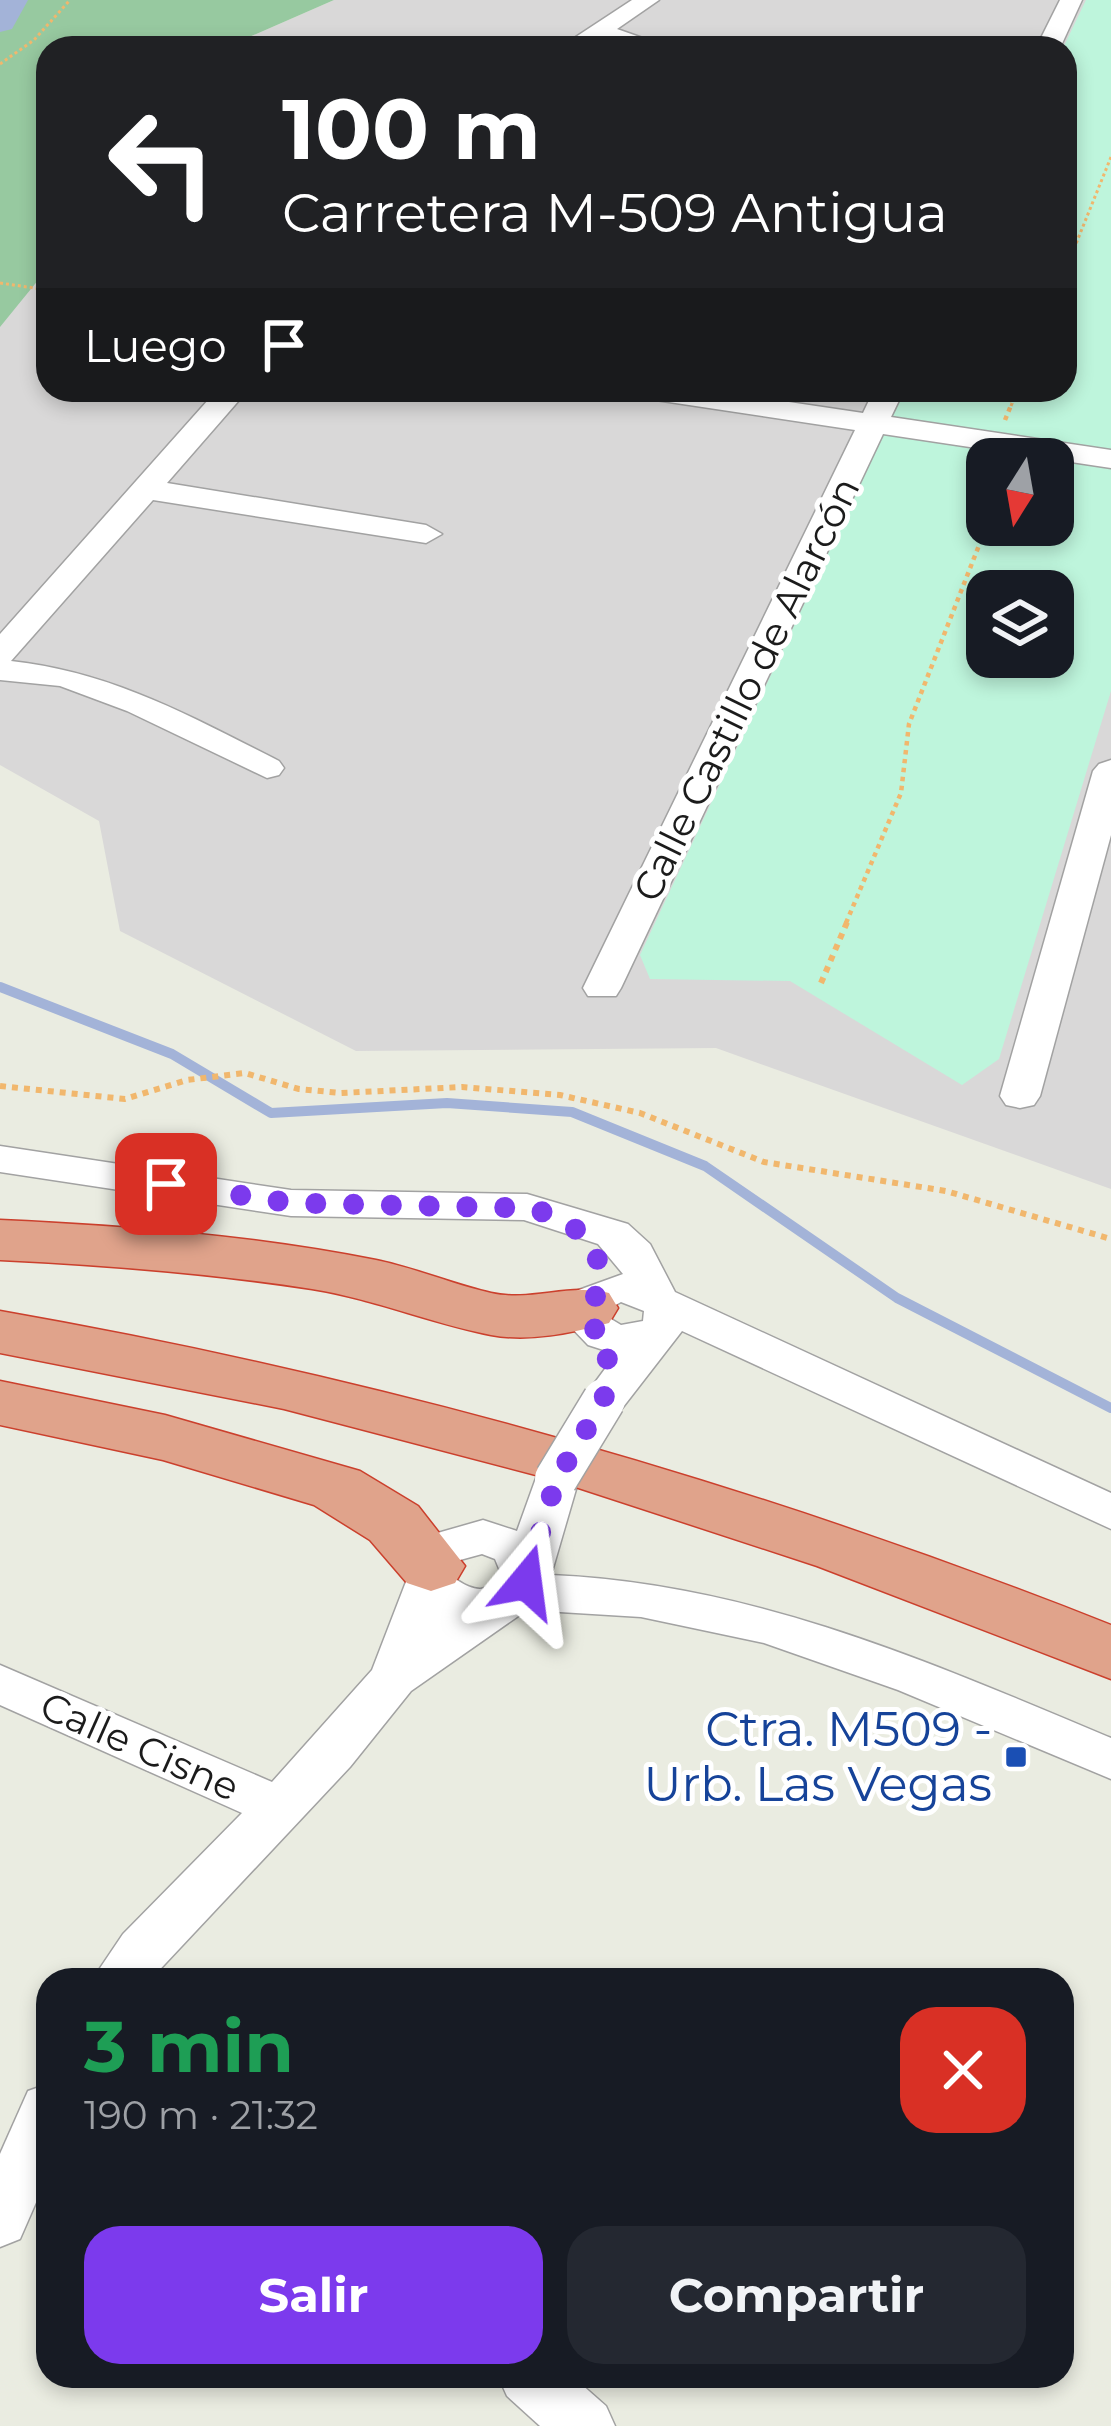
<!DOCTYPE html>
<html lang="es">
<meta charset="utf-8">
<style>
:root{--surface:#171b24;--page:#242831;--text:#f1f3f6;--muted:#9ea1a6;--accent:#7c3aed}
body{margin:0;font-family:Montserrat,sans-serif;background:var(--page);color:var(--text);height:100vh;display:flex;flex-direction:column;font-size:45px;white-space:nowrap}
*{box-sizing:border-box;margin:0}
p{font-size:39px;color:var(--muted)}
.icon{flex:none;width:66px;height:66px;fill:none;stroke:currentColor;stroke-width:2;stroke-linecap:round;stroke-linejoin:round}
.map{position:relative;flex:1;overflow:hidden}
.sheet{position:absolute;left:36px;top:1968px;width:1038px;height:420px;display:flex;flex-direction:column;background:var(--surface);border-radius:36px;box-shadow:0 6px 18px #0003}
.sheet>*{flex:none}
.banner{position:absolute;left:36px;top:36px;width:1041px;height:366px;border-radius:36px;box-shadow:0 6px 18px #0003;background:#202124;color:#fff;overflow:hidden}
.needle{width:78px;rotate:191deg}
.controls{position:absolute;left:966px;top:438px;display:grid;gap:24px}
.controls a{display:grid;place-items:center;width:108px;height:108px;border-radius:24px;background:var(--surface);box-shadow:0 6px 18px #0003;font-size:60px}
.pin{position:absolute;display:grid;place-items:center;width:102px;height:102px;color:#fff;margin:-51px;border-radius:24px;box-shadow:0 6px 18px #0006}
.me{position:absolute;width:132px;margin:-66px;rotate:16deg;stroke-linejoin:round;filter:drop-shadow(0 0 9px #0008)}
.turn{display:flex;align-items:center;gap:42px;height:252px;padding:0 48px;font-size:54px}
.turn .icon{width:156px;height:156px;stroke-width:2.5}
.turn b{display:block;font-size:84px;line-height:102px}
.then{display:flex;align-items:center;height:114px;padding:0 48px;background:#0003;gap:24px;font-size:45px}
.round{display:grid;place-items:center;flex:none;width:126px;height:126px;border-radius:36px;background:var(--page)}
.headline{display:flex;align-items:center;justify-content:space-between;height:204px;padding:0 48px}
h1{font-size:72px;font-weight:700;line-height:90px;color:#1e9e55}
.cta{display:flex;gap:24px;margin-top:auto;padding:24px 48px}
.cta a{flex:1;height:138px;border-radius:36px;background:var(--accent);color:#fff;font-size:48px;font-weight:700;line-height:138px;text-align:center}
.cta a+a{background:var(--page);color:var(--text)}
.map>svg:first-child{display:block}
.residential{fill:#d9d8d8;fill-rule:evenodd}
.forest{fill:#97c9a0}
.park{fill:#bef5dc;fill-rule:evenodd}
.lines{fill:none;stroke-linecap:round;stroke-linejoin:round}
.stream{stroke:#a3b3d8;stroke-width:10}
.river{fill:#a3b3d8;fill-rule:evenodd}
.minor-casing{stroke:#a2a2a2;stroke-width:3}
.highway-casing{stroke:#cb402d;stroke-width:3}
.path-far2{stroke:#f1b76d;stroke-width:3;stroke-dasharray:3 3;stroke-linecap:butt}
.path-far1{stroke:#f1b76d;stroke-width:4.5;stroke-dasharray:4.5 4.5;stroke-linecap:butt}
.path{stroke:#f1b76d;stroke-width:6;stroke-dasharray:6 6;stroke-linecap:butt}
.minor{fill:#fff;fill-rule:evenodd}
.highway{fill:#e0a38b;fill-rule:evenodd}
.minor-bridge-casing{stroke:#a2a2a2;stroke-width:45;stroke-linecap:butt}
.minor-bridge{stroke:#fff;stroke-width:42}
.route{stroke:#7c3aed;stroke-width:21;stroke-dasharray:0 37.8}
.transit-dot{fill:#1a4fb4;stroke:#fff;stroke-width:4.5}
.labels{text-anchor:middle;dominant-baseline:central;stroke-width:10;stroke-linejoin:round;paint-order:stroke}
.street-label{font-size:39px;fill:#1b1b1b;stroke:#fff}
.near-transit-label{font-size:48px;fill:#164399;stroke:#fff;text-anchor:end}
</style>
<div class="map">
<svg width="1111" height="2426" viewBox="0 0 1111 2426">
<rect width="100%" height="100%" fill="#eaece1"/>
<path class="residential" d="M334,0H1111V1189L716,1048L356,1051L120,931L99,821L0,765V325L48,265V390H1065V48H224ZM987,459H1053V525H987ZM987,591H1053V657H987Z"/>
<path class="forest" d="M0,0H334L224,48H48V268L0,327Z"/>
<path class="park" d="M1086,0H1111V691L999,1059L962,1085L790,981L650,979L640,955L904,390H1065L1063,48ZM987,459H1053V525H987ZM987,591H1053V657H987Z"/>
<g class="lines">
<path class="stream" d="M0,987L172,1054L271,1113L447,1103L572,1112L705,1166L897,1298L1111,1408"/>
<path class="river" d="M0,0H28L12,29L0,32Z"/>
<g class="minor-casing">
<g id="minor">
<path d="M632,0H659L617,29L671,48H633L601,39L587,48H559Z"/>
<path d="M1060,0H1082L1060,48H1036Z"/>
<path d="M217,390H248L167,483L426,525L442,534L426,543L153,500L11,661C112,672 190,716 279,761L284,768L279,775L267,778L127,711L60,686L0,680V634Z"/>
<path d="M634,390H708L863,413L874,390H904L891,417L1111,450V468L883,434L621,988L616,996H588L583,988L855,430L649,399Z"/>
<path d="M1111,760V835L1040,1096L1034,1105L1020,1108L1006,1105L1000,1096L1093,771L1099,764Z"/>
<path d="M0,1146L291,1190L527,1194L628,1224L650,1244L675,1292L1111,1493V1529L682,1331L620,1411L604,1415L588,1411L582,1400L616,1354L588,1345L566,1322L576,1291L623,1274L598,1244L524,1220L291,1216L0,1172ZM621,1302L644,1311L643,1321L621,1325L611,1319L612,1307Z"/>
<path d="M556,1463L572,1467L579,1479L551,1575C750,1583 930,1662 1111,1738V1779L898,1690L764,1643L641,1617L527,1610L411,1691L350,1767L150,1980H92L123,1934L242,1813L0,1705V1665L272,1782L372,1670L409,1574L407,1566L427,1536L483,1520L517,1531L540,1467ZM482,1554L495,1559L502,1576C487,1593 475,1592 457,1580L455,1568L460,1560Z"/>
<path d="M48,2084V2175L20,2239L0,2247V2154L28,2091Z"/>
<path d="M498,2376H572L606,2406L615,2426H540L507,2396Z"/>
</g>
</g>
<g class="highway-casing">
<g id="highway">
<path d="M0,1220C126,1226 251,1235 376,1260C415,1268 452,1284 491,1293C531,1302 570,1283 609,1293L618,1308L609,1323C571,1333 530,1342 491,1335C430,1323 374,1299 312,1289C208,1273 105,1265 0,1260Z"/>
<path d="M0,1311C382,1378 750,1482 1111,1625V1679L817,1566L551,1479L284,1409L0,1353Z"/>
<path d="M0,1381L165,1415L360,1471L418,1506L465,1566L455,1583L431,1591L407,1583L370,1540L314,1505L163,1460L0,1425Z"/>
</g>
</g>
<g class="path-far2">
<path d="M0,64L34,40L70,0"/>
<path d="M1065,271L1111,157"/>
<path d="M0,283L48,290"/>
<path d="M1011,406L1017,390"/>
</g>
<g class="path-far1">
<path d="M1005,420L1012,403"/>
<path d="M986,466L979,481L987,523"/>
<path d="M846,923L901,793L909,724L987,525"/>
</g>
<g class="path">
<path d="M821,983L848,920"/>
<path d="M0,1086L125,1099L187,1080L245,1073L299,1089L341,1093L462,1087L560,1095L640,1113L764,1162L946,1191L1111,1239"/>
</g>
<use href="#minor" class="minor"/>
<use href="#highway" class="highway"/>
<g class="minor-bridge-casing">
<path id="minor-bridge" d="M556,1479L604,1400"/>
</g>
<use href="#minor-bridge" class="minor-bridge"/>
</g>
<g class="lines">
<path class="route" d="M166,1184L291,1203L527,1208C565,1215 609,1243 598,1289C596,1299 589,1305 586,1316L593,1328L609,1338L604,1400L556,1480L526,1582"/>
</g>
<rect class="transit-dot" x="1004" y="1745" width="24" height="24" rx="6"/>
<g class="labels">
<g class="street-label">
<text transform="translate(746 689) rotate(-64)">Calle Castillo de Alarcón</text>
<text transform="translate(140 1746) rotate(24)">Calle Cisne</text>
</g>
<g class="near-transit-label">
<text x="992" y="1729">Ctra. M509 -<tspan x="992" dy="55">Urb. Las Vegas</tspan></text>
</g>
</g>
</svg>
<div class="controls">
<a><svg class="needle" viewBox="-14 -14 28 28"><path d="M0-13l5 13h-10z" fill="#e53935"/><path d="M0 13l5-13h-10z" fill="#9ea1a6"/></svg></a>
<a><svg class="icon" aria-label="layers" viewBox="0 0 24 24"><path d="M12 4l9 5-9 5-9-5zM3 14l9 5 9-5"/></svg></a>
</div>
<div class="pin" style="left:166px;top:1184px;background:#d93025"><svg class="icon" aria-label="arrive" viewBox="0 0 24 24"><path d="M6 21V4h12l-3 4 3 4H6"/></svg></div>
<svg class="me" style="left:526px;top:1582px" viewBox="-20 -20 40 40"><path d="M0-17L14 15 0 8-14 15z" fill="#7c3aed" stroke="#fff" stroke-width="4"/></svg>
<div class="banner">
<div class="turn"><svg class="icon" aria-label="left" viewBox="0 0 24 24"><path d="M17 20v-9H6M10 6l-5 5 5 5"/></svg><div><b>100 m</b>Carretera M-509 Antigua</div></div>
<div class="then">Luego<svg class="icon" aria-label="arrive" viewBox="0 0 24 24"><path d="M6 21V4h12l-3 4 3 4H6"/></svg></div>
</div>
<section class="sheet">
<div class="headline"><div><h1>3 min</h1><p>190 m · 21:32</p></div><a class="round" style="background:#d93025;color:#fff"><svg class="icon" aria-label="close" viewBox="0 0 24 24"><path d="M6 6l12 12M18 6L6 18"/></svg></a></div>
<div class="cta"><a>Salir</a><a>Compartir</a></div>
</section>
</div>
